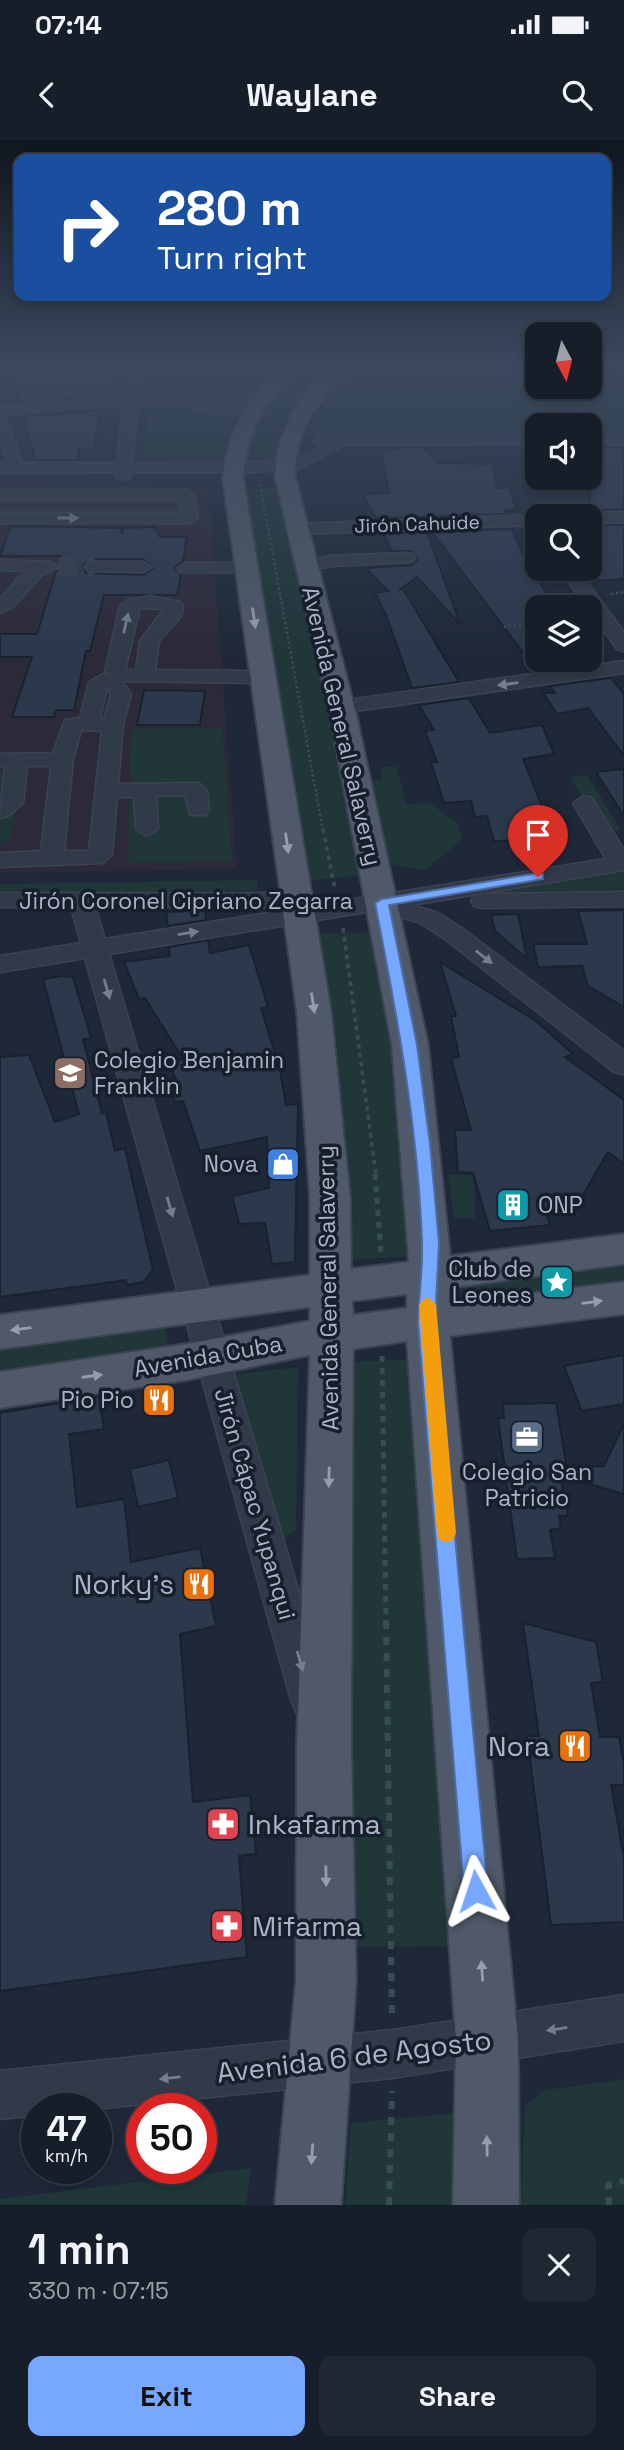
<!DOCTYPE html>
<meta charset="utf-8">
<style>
:root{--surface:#161e2a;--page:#1f2732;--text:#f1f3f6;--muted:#9ea2a8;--line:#353c47;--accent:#77a8ff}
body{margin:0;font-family:"Space Grotesk",sans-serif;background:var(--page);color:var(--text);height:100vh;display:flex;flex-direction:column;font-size:26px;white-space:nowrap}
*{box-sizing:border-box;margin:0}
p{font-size:23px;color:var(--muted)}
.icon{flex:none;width:38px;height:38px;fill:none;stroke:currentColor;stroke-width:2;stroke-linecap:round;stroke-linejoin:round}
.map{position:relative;height:2065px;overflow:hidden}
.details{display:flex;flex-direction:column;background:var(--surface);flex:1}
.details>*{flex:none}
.hud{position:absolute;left:14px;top:14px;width:597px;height:147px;border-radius:14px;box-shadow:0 4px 10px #0003,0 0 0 2px var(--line);background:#1a4fa0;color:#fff;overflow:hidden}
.needle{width:46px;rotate:173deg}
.tools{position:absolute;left:525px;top:182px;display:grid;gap:14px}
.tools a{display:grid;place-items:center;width:77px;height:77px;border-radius:14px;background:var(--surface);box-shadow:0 4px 10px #0003,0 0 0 2px var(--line);font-size:35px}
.speed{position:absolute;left:21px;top:1953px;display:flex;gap:14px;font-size:35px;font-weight:700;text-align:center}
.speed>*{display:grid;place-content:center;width:91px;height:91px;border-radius:50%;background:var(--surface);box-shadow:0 4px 10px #0003,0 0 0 2px var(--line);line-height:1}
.speed small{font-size:18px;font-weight:400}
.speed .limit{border:10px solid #d22;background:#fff;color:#111}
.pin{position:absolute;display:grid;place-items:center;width:60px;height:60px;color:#fff;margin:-72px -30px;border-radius:50% 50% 50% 0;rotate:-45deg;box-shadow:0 0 7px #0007}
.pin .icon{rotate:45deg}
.me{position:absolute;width:77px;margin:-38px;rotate:355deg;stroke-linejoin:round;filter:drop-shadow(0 0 5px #0008)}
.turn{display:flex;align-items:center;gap:24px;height:147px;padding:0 28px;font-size:32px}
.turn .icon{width:91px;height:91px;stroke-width:2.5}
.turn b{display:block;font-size:49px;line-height:60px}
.round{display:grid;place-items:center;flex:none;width:74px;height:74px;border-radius:14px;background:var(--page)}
.summary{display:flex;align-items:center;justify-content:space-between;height:119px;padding:0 28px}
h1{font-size:42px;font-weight:700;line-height:52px}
.cta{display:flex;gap:14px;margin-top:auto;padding:14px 28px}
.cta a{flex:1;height:80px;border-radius:14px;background:var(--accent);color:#111;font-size:28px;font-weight:700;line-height:80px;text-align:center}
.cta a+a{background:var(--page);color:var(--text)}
.status{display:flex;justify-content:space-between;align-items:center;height:49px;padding:0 35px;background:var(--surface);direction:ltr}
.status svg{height:19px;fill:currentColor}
header{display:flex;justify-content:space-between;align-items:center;height:91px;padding:0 28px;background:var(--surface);font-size:32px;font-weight:700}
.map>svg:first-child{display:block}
.medical{fill:#2c2a39}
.green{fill:#203639}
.building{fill:#2c394d;stroke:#19212f;stroke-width:2;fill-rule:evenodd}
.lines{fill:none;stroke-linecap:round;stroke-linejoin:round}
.minor-tunnel{stroke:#333d4d;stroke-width:20;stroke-dasharray:20 10;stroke-linecap:butt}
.minor-casing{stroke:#3b4352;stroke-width:3}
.major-casing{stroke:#3b4352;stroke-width:4}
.path-far3{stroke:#384f52;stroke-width:2.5;stroke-dasharray:2.5 2.5;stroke-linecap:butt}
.path-far2{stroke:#384f52;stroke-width:3.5;stroke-dasharray:4.5 4.5;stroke-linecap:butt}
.path-far1{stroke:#384f52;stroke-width:5;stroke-dasharray:6 6;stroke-linecap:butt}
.path{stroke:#384f52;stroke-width:6;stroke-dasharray:8 8;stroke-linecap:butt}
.minor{fill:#313a49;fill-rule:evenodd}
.major{fill:#4f5969;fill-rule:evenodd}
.oneway{fill:#747e8e}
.oneway2{fill:#949eaf}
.route{fill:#77a8ff;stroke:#4d6da6;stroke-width:2}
.slow{fill:#f59e0b}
.labels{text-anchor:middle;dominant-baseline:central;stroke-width:7;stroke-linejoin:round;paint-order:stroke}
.far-street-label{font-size:19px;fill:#abb5c6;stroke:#171f2d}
.street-label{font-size:23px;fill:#abb5c6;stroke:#171f2d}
.poi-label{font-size:23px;fill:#abb5c6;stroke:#171f2d;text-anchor:end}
.near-poi-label{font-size:28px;fill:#abb5c6;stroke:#171f2d;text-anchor:end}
.near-street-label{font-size:28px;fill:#abb5c6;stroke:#171f2d}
</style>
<div class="status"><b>07:14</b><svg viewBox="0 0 49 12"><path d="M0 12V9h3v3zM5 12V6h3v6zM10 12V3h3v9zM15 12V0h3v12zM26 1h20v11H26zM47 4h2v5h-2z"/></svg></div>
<header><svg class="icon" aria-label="back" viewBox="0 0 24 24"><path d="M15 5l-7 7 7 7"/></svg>Waylane<svg class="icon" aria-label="search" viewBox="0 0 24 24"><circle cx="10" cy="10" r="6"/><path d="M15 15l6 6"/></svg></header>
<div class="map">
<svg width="624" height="2065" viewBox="0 0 624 2065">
<rect width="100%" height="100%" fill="#1e2838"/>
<path class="medical" d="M0,342L208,348L237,729L0,733Z"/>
<g class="green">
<path d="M191,223H295L255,253L229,257L187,256Z"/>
<path d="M314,223H346L314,250L278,252L296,233Z"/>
<path d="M372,223H537V247H590V223H624V294H590V285H537V295H304C322,265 341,241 372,223Z"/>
<path d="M304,256L282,285L276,319H244L248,297L270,258Z"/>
<path d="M149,262L234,274L222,320H143Z"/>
<path d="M280,347L367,735L305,741L239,349Z"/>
<path d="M222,588L232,722L128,723L131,589Z"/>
<path d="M380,627H397L406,664L430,663L458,684L463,699L425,730L388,724L370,640L382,639Z"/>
<path d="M0,631H23L11,697L0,704Z"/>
<path d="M587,635L621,690L603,692L570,637Z"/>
<path d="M624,729V753L490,757L486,753Z"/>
<path d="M257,740L258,750L0,753V744Z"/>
<path d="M376,792L418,1116L346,1120L314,794Z"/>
<path d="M449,1035H473L476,1078H453Z"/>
<path d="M624,1122V1142L466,1166L464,1146Z"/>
<path d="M164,1180L169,1215L0,1239V1203Z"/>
<path d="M416,1219L447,1806L348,1807L350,1222Z"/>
<path d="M298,1227L296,1389L286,1398L273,1400L231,1235Z"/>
<path d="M624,1939V2065H521L525,1965L545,1950Z"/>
<path d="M466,1972L456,2065H345L351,1983Z"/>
<path d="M251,2028L246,2065H0V2059Z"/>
</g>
<g class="building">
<path d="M68,223H114L110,251H103L102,256L22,263L7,234L67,228Z"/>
<path d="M100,270L94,309H79L77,320H36L23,277Z"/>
<path d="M407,307H424L437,323L493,324L497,348H510L516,369L505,371L506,374L376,378L363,354L389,353L381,311Z"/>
<path d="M590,307L624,308V369L590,370Z"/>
<path d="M590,385H624V439L598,441L590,430Z"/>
<path d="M11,386L120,388L122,394L123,388L155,387L160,397H187L183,422L174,427L181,435L177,455H104L90,511H86L74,570H56L54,577H12L32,517H0V494H37L56,431L61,428L59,424L61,416H0ZM94,419H143L154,428L143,435L86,433L83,425Z"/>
<path d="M512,389L523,414H531L539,441L550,459L543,460L547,467H537V520L598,522L537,531L432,392Z"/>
<path d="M427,392L460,484L417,437L399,450L403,449L459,542L412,548L386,475L375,453L388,451L366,428L412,425L417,420L412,411H392L383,393Z"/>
<path d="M611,538L624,554V616L588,568L557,574L543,553H555L550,546Z"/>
<path d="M144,550L205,551L200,585H137Z"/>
<path d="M469,558L490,593L542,585L554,614L523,619L553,693H544L546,699L494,701L487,676L475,677L471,661L444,663L431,622H437L425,591L434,590L419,565Z"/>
<path d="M624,629V676L596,632Z"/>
<path d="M205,770L206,780L168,786L166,772Z"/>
<path d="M624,770V867L588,846L582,826L538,827L533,804H587L578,771Z"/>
<path d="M518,774L527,819L495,791L491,775Z"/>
<path d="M208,800L210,813L249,805L268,867L261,868L280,930L286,965L298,964L295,1122L272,1124L265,1083L239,1084L232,1056L269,1048L267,997L200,1011L183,961L175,962L167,941L176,940L169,922L183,919L145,858L139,859L124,822L170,816L169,807Z"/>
<path d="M440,822L536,881L573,914L565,917L624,960V1024L608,1012L577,1065L546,1073L550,1085L490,1091L473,1033L458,1032L455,990H471L451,918L459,917L451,876H456Z"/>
<path d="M63,836L73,837L91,898L83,899L102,973L106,972L115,1011L125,1008L153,1130L143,1142L127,1145L126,1140L0,1157V917L29,915L55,982L79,974L43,839Z"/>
<path d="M624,1215V1264L582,1271L564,1226Z"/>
<path d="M99,1256L104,1289L69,1294L77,1367L124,1359L131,1422L200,1408L216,1486L180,1494L193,1662L250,1655L256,1714L239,1716L247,1817L0,1851V1273Z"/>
<path d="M556,1263L567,1328L604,1326L624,1284V1354L560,1335L568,1376H559L561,1388L550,1390L555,1418L517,1419L498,1278H504L503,1264Z"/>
<path d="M169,1320L178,1358L138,1367L130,1329Z"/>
<path d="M523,1483L596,1502L603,1542L591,1543L600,1597H619L624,1624V1645H611L624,1718V1782L551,1785L527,1596H539Z"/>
</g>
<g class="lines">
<path class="minor-tunnel" d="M58,427H94"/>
<g class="minor-casing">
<g id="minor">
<path d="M128,223H142L139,257L218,262L256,274L249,278L187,267L138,265L132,323L259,322L298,318L321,306L313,301L321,296L537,295V304L344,305L302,327L259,332H131L129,339H117L116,332L0,333V323H7L0,303V277L7,281L22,323H117L123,265L0,275V267L124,257Z"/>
<path d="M317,249L324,253L322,256L234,262L227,258L234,254Z"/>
<path d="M590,295H624V305L590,304Z"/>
<path d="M0,350H186L194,355L198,378L190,383H0V373H181L179,360H0Z"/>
<path d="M624,372V382L590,383V376H583L590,373Z"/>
<path d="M537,375L542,376H537V385L297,394L289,389L297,384Z"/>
<path d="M406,413L412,414L415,418L412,422L331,426L306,431L297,426L300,422L331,416Z"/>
<path d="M0,420L50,422L59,427L42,435L13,467L0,473V459L25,431L0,430Z"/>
<path d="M94,422H143L152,427L143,432L88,431L85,427L88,423Z"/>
<path d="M186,423H246L255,428L246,433L180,432L177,428Z"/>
<path d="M559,429H577L624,492V511L617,509Z"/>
<path d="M151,456L180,462L183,466L181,476L159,501L155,530L264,531L274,537L264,543L122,541L131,554L123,585L118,644L199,643L207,651L209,670L206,675H190L185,655L156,656L158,689L147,696L136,689L134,657H117L112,714L103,723L0,727V713L41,711L51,626H27L23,663L8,676L0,678L5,626H0V614L53,613L65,580L80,578L89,542L103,534L112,536L105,531L120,466L128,460ZM140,468L164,469L140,501L136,530H125ZM107,547L111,554L104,579L100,578ZM81,590L102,591L89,711H64L73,619Z"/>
<path d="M624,521V533L341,573L331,567L341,561Z"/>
<path d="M584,656L592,658L624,710V730L412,765L438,773L463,789L624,911V934L614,932L445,799L420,783L379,770L109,814L331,1560L325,1574L311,1580L297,1574L291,1560L85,818L0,832V816L81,803L71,767H0V753H304L313,755L316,760L313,765L304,767H95L105,799L606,719L573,663Z"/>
<path d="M624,752V766L483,768L474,766L471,761L474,756L483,754Z"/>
<path d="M624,1855V1901L392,1938L96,1969H37V1975L0,1979V1931L392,1890Z"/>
</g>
</g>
<g class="major-casing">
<path id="major" d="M292,223H312C304,233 291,240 282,248C256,273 246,303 243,338L331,872L350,1058L351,1129L409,1122L392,905L330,574L275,336C277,295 301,241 342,224C348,222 357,223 364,223C356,233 343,239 334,248C307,272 296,300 295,336L356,574L428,905L450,1116L624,1094V1124L449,1148V1163L624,1142V1174L450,1196L518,1900L519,2065H453L456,1900L407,1201L353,1209L351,1604L356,1841L341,2065H275L296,1841L297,1604L310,1215L186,1240L0,1268V1232L186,1204L310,1181V1167L0,1209V1175L310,1135V1058L297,872L223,338C228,288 251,252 292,223ZM407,1154V1168L353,1175L352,1161Z"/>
</g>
<g class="path-far3">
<path d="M0,224L14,223"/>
<path d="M63,225L115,224"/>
<path d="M246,237L259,223"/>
<path d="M260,344L323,691"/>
<path d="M611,454L624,452"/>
<path d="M504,487L537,483"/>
</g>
<g class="path-far2">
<path d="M323,689L335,749"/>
<path d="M343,788L376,1035"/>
</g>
<g class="path-far1">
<path d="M375,1034L381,1113"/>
<path d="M382,1216L386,1483"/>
</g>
<g class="path">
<path d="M386,1481L392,1879"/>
<path d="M389,2065L392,1951"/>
<path d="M609,2065L608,2045L624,2041"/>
</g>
<use href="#minor" class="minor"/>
<use href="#major" class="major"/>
</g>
<defs><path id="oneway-solid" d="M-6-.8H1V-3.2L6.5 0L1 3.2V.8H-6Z" transform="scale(1.75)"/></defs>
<g class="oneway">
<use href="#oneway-solid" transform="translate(68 378)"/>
<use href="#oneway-solid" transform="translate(126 483) rotate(-77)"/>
<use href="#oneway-solid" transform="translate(508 544) rotate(172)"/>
<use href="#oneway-solid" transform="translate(188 793) rotate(-9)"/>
<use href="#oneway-solid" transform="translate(484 817) rotate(38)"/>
<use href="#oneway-solid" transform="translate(107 849) rotate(74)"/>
<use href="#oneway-solid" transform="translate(170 1067) rotate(74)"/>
<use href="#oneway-solid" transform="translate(300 1521) rotate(74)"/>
<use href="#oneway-solid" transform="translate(557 1889) rotate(171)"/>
<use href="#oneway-solid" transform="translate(170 1938) rotate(174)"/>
</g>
<g class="oneway2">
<use href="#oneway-solid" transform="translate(254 478) rotate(81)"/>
<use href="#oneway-solid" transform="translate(287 703) rotate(82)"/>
<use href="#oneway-solid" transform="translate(313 863) rotate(81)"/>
<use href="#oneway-solid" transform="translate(592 1162) rotate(-7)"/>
<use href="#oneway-solid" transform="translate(21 1189) rotate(173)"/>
<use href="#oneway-solid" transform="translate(92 1236) rotate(-8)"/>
<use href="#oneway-solid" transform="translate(329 1337) rotate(91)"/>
<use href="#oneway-solid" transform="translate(326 1736) rotate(89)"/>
<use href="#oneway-solid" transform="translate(482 1831) rotate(-94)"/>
<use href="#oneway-solid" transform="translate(487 2006) rotate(-91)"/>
<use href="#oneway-solid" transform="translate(312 2014) rotate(94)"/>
</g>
<linearGradient id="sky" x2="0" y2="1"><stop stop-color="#10161f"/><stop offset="0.44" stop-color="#3b485e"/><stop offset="1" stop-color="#3b485e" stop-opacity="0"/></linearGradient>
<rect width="624" height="512" fill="url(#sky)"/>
<path class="route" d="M538,733L543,734V739L389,765L417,905L430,1004L439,1103L435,1182L488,1751L484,1759L476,1763L467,1759L464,1751L418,1182C419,1156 423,1128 422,1102C418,987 397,875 375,763L382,759Z"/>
<path class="slow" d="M427,1157L436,1164L456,1393L453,1400L446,1402L439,1400L437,1393L419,1164Z"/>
<defs>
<g id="school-square" transform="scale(1.75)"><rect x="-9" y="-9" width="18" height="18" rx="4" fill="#8d6e63" stroke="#171f2d"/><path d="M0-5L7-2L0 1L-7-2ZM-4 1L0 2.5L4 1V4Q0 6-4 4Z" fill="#fff"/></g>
<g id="shop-square" transform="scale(1.75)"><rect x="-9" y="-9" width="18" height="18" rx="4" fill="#3f7fe0" stroke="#171f2d"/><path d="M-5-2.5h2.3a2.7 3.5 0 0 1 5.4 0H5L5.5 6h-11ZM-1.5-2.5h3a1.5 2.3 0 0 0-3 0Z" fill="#fff"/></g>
<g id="building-square" transform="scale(1.75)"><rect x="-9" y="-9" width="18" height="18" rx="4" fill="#0f9aa8" stroke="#171f2d"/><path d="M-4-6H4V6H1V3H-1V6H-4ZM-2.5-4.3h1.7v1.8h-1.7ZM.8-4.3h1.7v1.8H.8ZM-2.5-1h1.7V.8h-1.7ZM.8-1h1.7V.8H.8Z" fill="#fff"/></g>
<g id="sight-square" transform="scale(1.75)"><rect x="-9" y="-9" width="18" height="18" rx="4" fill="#0f9aa8" stroke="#171f2d"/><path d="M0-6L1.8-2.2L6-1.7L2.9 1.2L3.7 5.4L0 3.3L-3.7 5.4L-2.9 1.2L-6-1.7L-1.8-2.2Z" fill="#fff"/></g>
<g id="restaurant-square" transform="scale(1.75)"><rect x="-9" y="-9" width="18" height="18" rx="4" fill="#e8710a" stroke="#171f2d"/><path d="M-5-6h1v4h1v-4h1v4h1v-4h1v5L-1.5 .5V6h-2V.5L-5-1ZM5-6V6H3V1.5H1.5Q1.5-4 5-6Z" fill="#fff"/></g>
<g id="office-square" transform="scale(1.75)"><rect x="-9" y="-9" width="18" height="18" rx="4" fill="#5c6f8a" stroke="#171f2d"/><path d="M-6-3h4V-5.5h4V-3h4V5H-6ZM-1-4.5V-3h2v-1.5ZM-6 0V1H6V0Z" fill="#fff"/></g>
<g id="pharmacy-square" transform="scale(1.75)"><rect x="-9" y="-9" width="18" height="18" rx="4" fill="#e0444e" stroke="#171f2d"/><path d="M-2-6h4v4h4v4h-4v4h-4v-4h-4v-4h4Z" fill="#fff"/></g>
</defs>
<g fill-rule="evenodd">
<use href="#school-square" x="70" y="933"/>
<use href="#shop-square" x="283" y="1024"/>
<use href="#building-square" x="513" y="1065"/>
<use href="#sight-square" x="557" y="1142"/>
<use href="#restaurant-square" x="159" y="1260"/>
<use href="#office-square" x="527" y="1297"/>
<use href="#restaurant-square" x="199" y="1444"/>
<use href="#restaurant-square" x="575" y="1606"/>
<use href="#pharmacy-square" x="223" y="1684"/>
<use href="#pharmacy-square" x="227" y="1786"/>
</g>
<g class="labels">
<g class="far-street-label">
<text transform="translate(417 384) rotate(-2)">Jirón Cahuide</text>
</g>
<g class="street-label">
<text transform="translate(342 586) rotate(77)">Avenida General Salaverry</text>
<text x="186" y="761">Jirón Coronel Cipriano Zegarra</text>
<text transform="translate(328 1148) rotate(-91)">Avenida General Salaverry</text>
<text transform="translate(208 1216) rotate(-10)">Avenida Cuba</text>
<text transform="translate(255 1364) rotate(74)">Jirón Cápac Yupanqui</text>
</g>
<g class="poi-label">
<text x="94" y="920" text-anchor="start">Colegio Benjamin<tspan x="94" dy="26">Franklin</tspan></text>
<text x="258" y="1024">Nova</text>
<text x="538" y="1065" text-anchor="start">ONP</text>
<text x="532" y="1129">Club de<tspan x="532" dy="26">Leones</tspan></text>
<text x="134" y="1260">Pio Pio</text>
<text x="527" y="1332" text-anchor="middle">Colegio San<tspan x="527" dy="26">Patricio</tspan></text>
</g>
<g class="near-poi-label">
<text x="174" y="1444">Norky's</text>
<text x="550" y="1606">Nora</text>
<text x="248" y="1684" text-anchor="start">Inkafarma</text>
<text x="252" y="1786" text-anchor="start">Mifarma</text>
</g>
<g class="near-street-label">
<text transform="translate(354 1916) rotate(-7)">Avenida 6 de Agosto</text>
</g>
</g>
</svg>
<div class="tools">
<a><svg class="needle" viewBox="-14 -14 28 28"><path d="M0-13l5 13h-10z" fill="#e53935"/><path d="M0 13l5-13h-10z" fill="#9ea2a8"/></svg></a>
<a><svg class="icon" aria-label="sound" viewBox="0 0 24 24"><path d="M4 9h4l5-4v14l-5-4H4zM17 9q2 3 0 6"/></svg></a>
<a><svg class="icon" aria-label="search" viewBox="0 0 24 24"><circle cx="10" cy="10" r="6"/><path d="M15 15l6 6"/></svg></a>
<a><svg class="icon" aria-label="layers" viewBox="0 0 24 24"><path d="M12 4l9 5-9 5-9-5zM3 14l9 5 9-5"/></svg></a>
</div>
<div class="speed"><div>47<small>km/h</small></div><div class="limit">50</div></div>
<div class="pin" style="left:538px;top:737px;background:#d93025"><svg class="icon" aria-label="arrive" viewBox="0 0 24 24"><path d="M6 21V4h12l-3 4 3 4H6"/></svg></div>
<svg class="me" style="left:476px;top:1751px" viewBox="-20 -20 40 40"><path d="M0-17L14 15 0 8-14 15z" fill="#77a8ff" stroke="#fff" stroke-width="4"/></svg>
<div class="hud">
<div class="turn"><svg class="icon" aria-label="right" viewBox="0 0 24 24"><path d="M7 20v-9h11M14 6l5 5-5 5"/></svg><div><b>280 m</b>Turn right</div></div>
</div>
</div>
<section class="details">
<div class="summary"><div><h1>1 min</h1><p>330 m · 07:15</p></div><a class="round"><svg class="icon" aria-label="close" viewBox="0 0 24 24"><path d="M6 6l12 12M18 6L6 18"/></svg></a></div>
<div class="cta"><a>Exit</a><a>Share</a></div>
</section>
